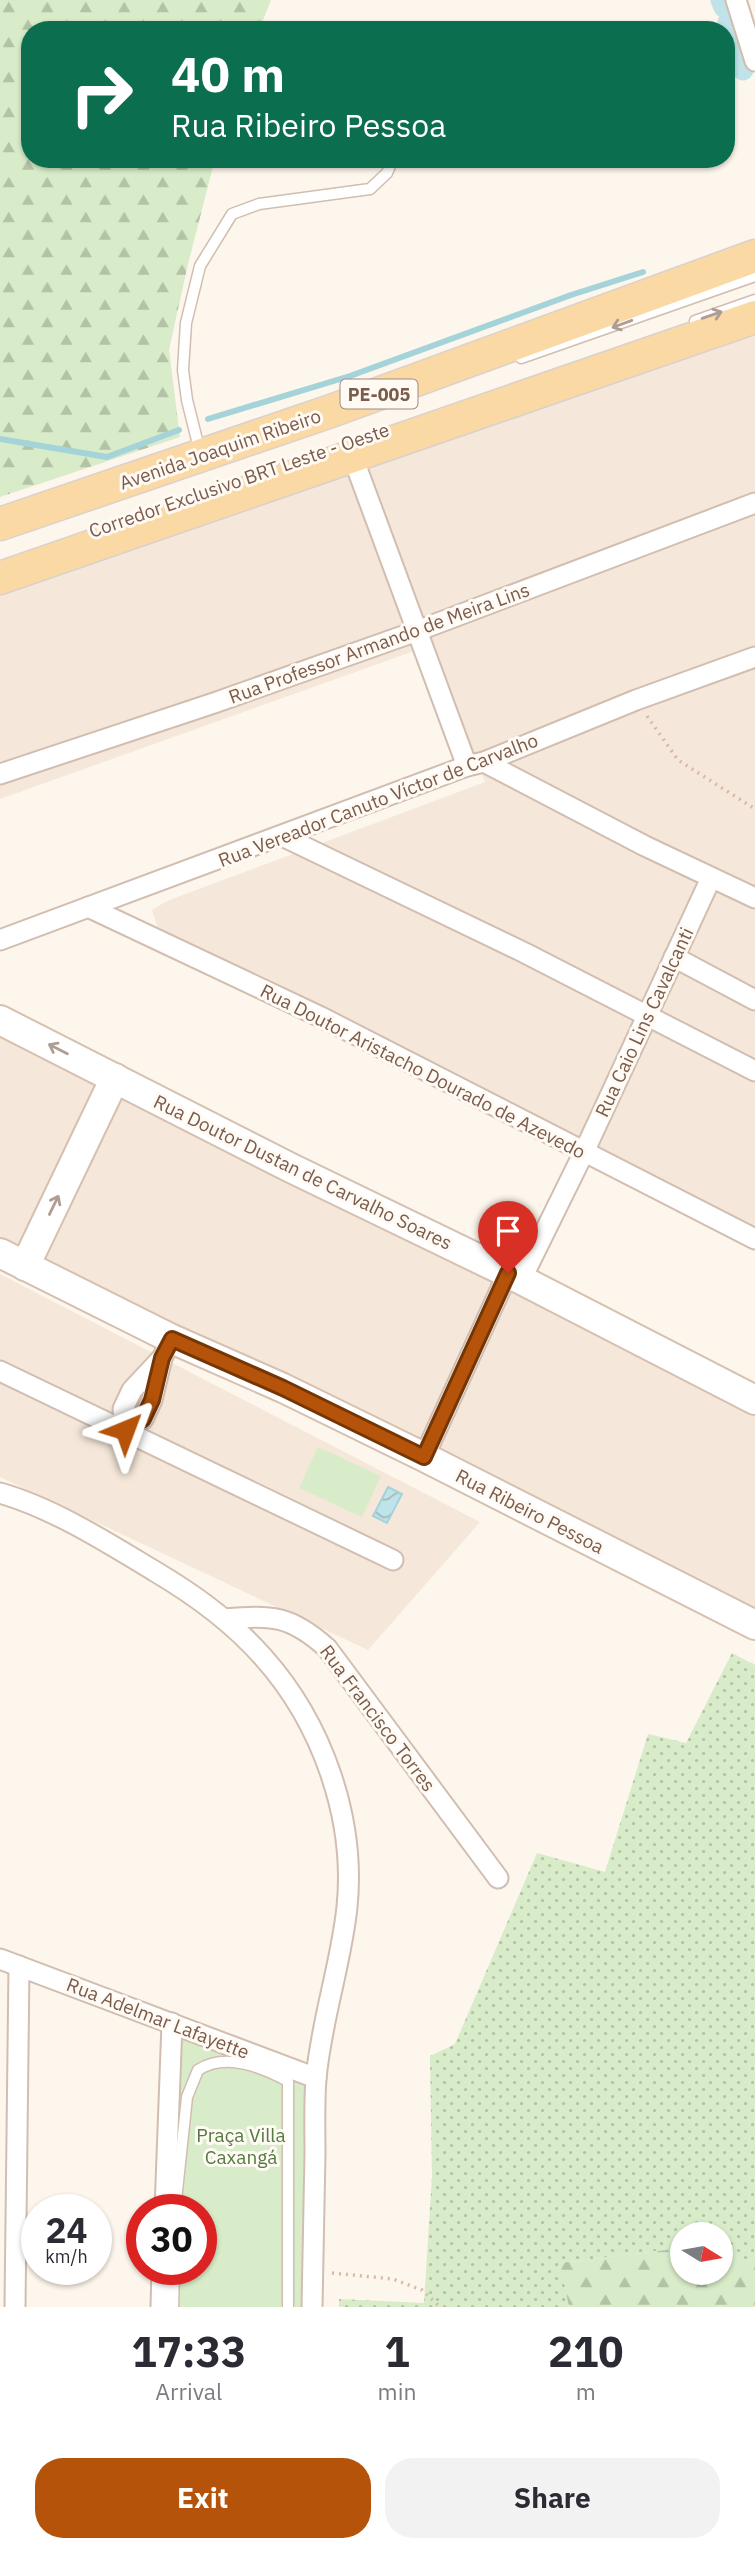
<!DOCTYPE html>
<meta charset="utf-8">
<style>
:root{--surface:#fff;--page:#f2f2f3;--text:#2b2b33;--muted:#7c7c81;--accent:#b45309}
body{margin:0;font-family:"IBM Plex Sans",sans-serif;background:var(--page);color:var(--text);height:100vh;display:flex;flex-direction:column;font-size:26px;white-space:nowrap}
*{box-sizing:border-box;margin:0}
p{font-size:23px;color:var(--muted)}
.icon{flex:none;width:38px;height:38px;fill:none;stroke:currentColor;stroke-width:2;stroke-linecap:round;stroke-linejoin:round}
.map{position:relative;height:2307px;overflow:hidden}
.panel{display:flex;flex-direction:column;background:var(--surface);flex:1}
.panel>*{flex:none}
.guide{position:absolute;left:21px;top:21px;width:714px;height:147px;border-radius:28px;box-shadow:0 2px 5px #0004;background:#0b6e4f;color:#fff;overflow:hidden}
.needle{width:46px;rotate:101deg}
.controls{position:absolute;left:670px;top:2222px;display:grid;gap:14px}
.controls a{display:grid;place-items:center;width:63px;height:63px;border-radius:50%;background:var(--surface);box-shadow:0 2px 5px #0004;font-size:35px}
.speed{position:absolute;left:21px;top:2194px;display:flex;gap:14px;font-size:35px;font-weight:700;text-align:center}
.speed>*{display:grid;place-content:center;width:91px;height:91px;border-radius:50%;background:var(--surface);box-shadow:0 2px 5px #0004;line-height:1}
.speed small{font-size:18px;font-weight:400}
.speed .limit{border:10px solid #d22;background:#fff;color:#111}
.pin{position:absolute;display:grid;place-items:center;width:60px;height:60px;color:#fff;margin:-72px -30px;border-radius:50% 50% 50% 0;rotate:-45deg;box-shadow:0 0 7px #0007}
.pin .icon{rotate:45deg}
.me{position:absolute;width:77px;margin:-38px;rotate:44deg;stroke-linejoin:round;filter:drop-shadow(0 0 5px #0008)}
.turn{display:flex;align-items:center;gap:24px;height:147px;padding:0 35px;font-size:32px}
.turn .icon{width:91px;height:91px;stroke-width:2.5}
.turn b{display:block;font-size:49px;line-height:60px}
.eta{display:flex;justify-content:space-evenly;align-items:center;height:119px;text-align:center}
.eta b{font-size:42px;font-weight:700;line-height:49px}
.button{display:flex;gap:14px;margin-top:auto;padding:14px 35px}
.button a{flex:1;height:80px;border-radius:28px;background:var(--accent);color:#fff;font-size:28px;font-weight:700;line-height:80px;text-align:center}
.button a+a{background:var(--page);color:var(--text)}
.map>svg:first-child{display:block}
.residential{fill:#f5e8da}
.grass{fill:url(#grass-dots)}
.forest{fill:url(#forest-firs)}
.park{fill:#d8ecc9}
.water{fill:url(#water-waves);stroke:#a5d3da;stroke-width:2}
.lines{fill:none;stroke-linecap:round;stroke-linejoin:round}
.stream{stroke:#a5d3da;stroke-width:6}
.canal{stroke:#bfe3e8;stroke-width:21}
.lane-casing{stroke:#d1beb0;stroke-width:13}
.street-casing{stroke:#d1beb0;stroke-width:23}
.secondary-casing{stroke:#d6c0b0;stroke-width:32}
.primary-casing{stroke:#dad1cd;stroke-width:35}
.path{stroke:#d9b8a5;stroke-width:3.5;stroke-dasharray:2 5;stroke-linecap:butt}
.lane{stroke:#fff;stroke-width:10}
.street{stroke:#fff;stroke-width:19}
.secondary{stroke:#fff;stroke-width:28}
.primary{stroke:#fbd9a5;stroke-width:32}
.oneway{stroke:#af9d94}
.route-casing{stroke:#753606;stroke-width:18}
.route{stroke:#b45309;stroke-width:12}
.labels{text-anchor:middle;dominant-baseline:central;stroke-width:6;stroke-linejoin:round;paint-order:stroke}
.shield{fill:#fffaf3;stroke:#a28b7f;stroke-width:2}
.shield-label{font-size:18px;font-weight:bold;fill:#7a5c4d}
.street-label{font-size:19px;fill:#7a5c4d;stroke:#fffaf3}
.park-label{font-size:19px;fill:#537a41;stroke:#fffaf3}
</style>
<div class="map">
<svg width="755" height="2307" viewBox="0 0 755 2307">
<defs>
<pattern id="grass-dots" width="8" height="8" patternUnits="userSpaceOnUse" patternTransform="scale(1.75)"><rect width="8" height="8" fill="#d8ecc9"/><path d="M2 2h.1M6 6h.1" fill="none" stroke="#b4c2a5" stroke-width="1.8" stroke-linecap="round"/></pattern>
<pattern id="forest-firs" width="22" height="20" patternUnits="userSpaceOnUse" patternTransform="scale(1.75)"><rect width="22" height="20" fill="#d8ecc9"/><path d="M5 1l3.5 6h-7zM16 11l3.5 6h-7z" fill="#b4c2a5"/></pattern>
<pattern id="water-waves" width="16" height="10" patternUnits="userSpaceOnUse" patternTransform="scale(1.75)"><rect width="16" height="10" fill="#bfe3e8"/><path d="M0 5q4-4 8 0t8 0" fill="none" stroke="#a0bbbe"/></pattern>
</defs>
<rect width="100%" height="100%" fill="#fdf6ec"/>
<g class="residential">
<path d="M755,301V1241L161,938L152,910L167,901L485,782L431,645L0,799V563L235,478L318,452Z"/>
<path d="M0,1029L755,1415V1625L0,1248Z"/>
<path d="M0,1274L480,1522L368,1650L0,1477Z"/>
</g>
<path class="grass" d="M732,1653L755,1665V2263L721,2250V2235H682V2248L561,2263L569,2307H339V2299L424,2303L432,2176L430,2056L455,2044L537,1853L605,1872L648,1734L686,1743Z"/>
<g class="forest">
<path d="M0,0H271L259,30H30V159H215L188,264L169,350L180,437L0,497Z"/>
<path d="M682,2248V2273H721V2250L755,2263V2307H569L560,2263Z"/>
</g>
<g class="park">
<path d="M318,1447L381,1476L362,1517L299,1488Z"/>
<path d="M178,2035L308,2081L306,2307H170L171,2270H201V2210H173Z"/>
</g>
<path class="water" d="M388,1487L402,1494L387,1523L373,1516Z"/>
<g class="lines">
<g class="stream">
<path d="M208,419L350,376L571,295L643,272"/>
<path d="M0,439L107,457L179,430"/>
</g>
<g class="canal">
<path d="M721,0L724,7"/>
<path d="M728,22L731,32"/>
<path d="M737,51L743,70"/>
</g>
<g class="lane-casing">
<g id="lane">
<path d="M695,321L755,300"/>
<path d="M521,358L755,276"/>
<path d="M200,452L187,400L183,370L186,323L200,266L232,214L259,204L370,189L387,173L393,159"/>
<path d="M175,2210L187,2097L198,2070C226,2052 261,2067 288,2081V2307"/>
<path d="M173,2307L174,2270"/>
</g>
</g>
<g class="street-casing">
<g id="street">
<path d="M736,0L755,61"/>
<path d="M352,455L467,766"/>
<path d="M484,762L645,846L755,898"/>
<path d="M0,774L214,703L417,631L755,503"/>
<path d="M282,836L525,953L755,1071"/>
<path d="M88,907L321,1017L755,1239"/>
<path d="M0,940L467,766L484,762L636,700L755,657"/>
<path d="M674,957L755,1000"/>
<path d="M521,1280L584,1152L711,878"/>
<path d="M162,1358L132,1390L123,1409L125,1430L143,1419L152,1400L162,1358L172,1339"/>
<path d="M0,1371L393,1560"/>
<path d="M424,1457L508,1273"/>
<path d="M0,1493C53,1508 108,1543 156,1572C195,1595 233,1623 263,1657C322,1723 356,1818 347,1907C341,1965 321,2021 316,2079C314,2103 315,2129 315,2153C314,2204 313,2256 312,2307"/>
<path d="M224,1619C272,1615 290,1615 327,1648L498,1878"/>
<path d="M0,1959L316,2078"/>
<path d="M165,2210L172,2023"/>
<path d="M15,2307L19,1966"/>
<path d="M161,2307L162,2270"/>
</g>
</g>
<g class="secondary-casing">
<g id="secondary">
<path d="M0,1020L291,1168L508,1273L755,1400"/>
<path d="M0,1253L172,1339L283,1388L424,1457L755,1625"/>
<path d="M25,1266L115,1078"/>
</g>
</g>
<g class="primary-casing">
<g id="primary">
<path d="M0,524L331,411L755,256"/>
<path d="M0,578L755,317"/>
</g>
</g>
<g class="path">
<path d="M647,716L678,760L755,809"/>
<path d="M332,2273L393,2279L422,2290L440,2307"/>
</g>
<use href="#lane" class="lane"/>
<use href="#street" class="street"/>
<use href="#secondary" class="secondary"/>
<use href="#primary" class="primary"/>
</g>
<defs><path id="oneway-shaft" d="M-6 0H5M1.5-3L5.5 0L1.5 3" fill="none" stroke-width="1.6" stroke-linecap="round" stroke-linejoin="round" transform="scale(1.75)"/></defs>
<g class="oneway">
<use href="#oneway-shaft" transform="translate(712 315) rotate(-19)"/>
<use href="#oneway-shaft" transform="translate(622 324) rotate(160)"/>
<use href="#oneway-shaft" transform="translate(58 1049) rotate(-153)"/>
<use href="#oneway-shaft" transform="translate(54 1205) rotate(-64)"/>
</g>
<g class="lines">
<g class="route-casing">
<path id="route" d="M125,1430L143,1419L152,1400L162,1358L172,1339L283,1388L424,1457L508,1273"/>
</g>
<use href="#route" class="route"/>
</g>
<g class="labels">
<rect class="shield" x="340.5" y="379.5" width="77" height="29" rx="5"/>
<g class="shield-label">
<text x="379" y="394">PE-005</text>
</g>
<g class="street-label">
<text transform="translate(220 449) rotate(-19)">Avenida Joaquim Ribeiro</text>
<text transform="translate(239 480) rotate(-19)">Corredor Exclusivo BRT Leste - Oeste</text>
<text transform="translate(379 643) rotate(-20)">Rua Professor Armando de Meira Lins</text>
<text transform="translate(378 800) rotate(-21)">Rua Vereador Canuto Víctor de Carvalho</text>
<text transform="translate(644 1022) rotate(-65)">Rua Caio Lins Cavalcanti</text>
<text transform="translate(423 1071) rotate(27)">Rua Doutor Aristacho Dourado de Azevedo</text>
<text transform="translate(303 1172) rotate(26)">Rua Doutor Dustan de Carvalho Soares</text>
<text transform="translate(530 1511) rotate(27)">Rua Ribeiro Pessoa</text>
<text transform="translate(378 1718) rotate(53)">Rua Francisco Torres</text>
<text transform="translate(158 2018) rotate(21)">Rua Adelmar Lafayette</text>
</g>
<g class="park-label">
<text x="241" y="2135">Praça Villa<tspan x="241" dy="22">Caxangá</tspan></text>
</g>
</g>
</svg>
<div class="controls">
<a><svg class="needle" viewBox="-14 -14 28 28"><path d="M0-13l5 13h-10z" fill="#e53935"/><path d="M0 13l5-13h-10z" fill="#7c7c81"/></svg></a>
</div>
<div class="speed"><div>24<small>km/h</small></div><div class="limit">30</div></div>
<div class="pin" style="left:508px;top:1273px;background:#d93025"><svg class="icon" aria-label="arrive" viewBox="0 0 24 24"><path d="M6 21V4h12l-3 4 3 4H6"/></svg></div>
<svg class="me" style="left:125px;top:1430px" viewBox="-20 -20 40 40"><path d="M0-17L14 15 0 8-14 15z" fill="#b45309" stroke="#fff" stroke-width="4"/></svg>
<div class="guide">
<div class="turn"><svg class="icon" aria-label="right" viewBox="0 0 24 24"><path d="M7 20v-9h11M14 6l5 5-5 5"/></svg><div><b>40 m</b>Rua Ribeiro Pessoa</div></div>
</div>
</div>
<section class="panel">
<div class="eta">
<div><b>17:33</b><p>Arrival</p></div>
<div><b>1</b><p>min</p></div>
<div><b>210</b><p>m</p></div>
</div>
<div class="button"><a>Exit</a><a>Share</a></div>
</section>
